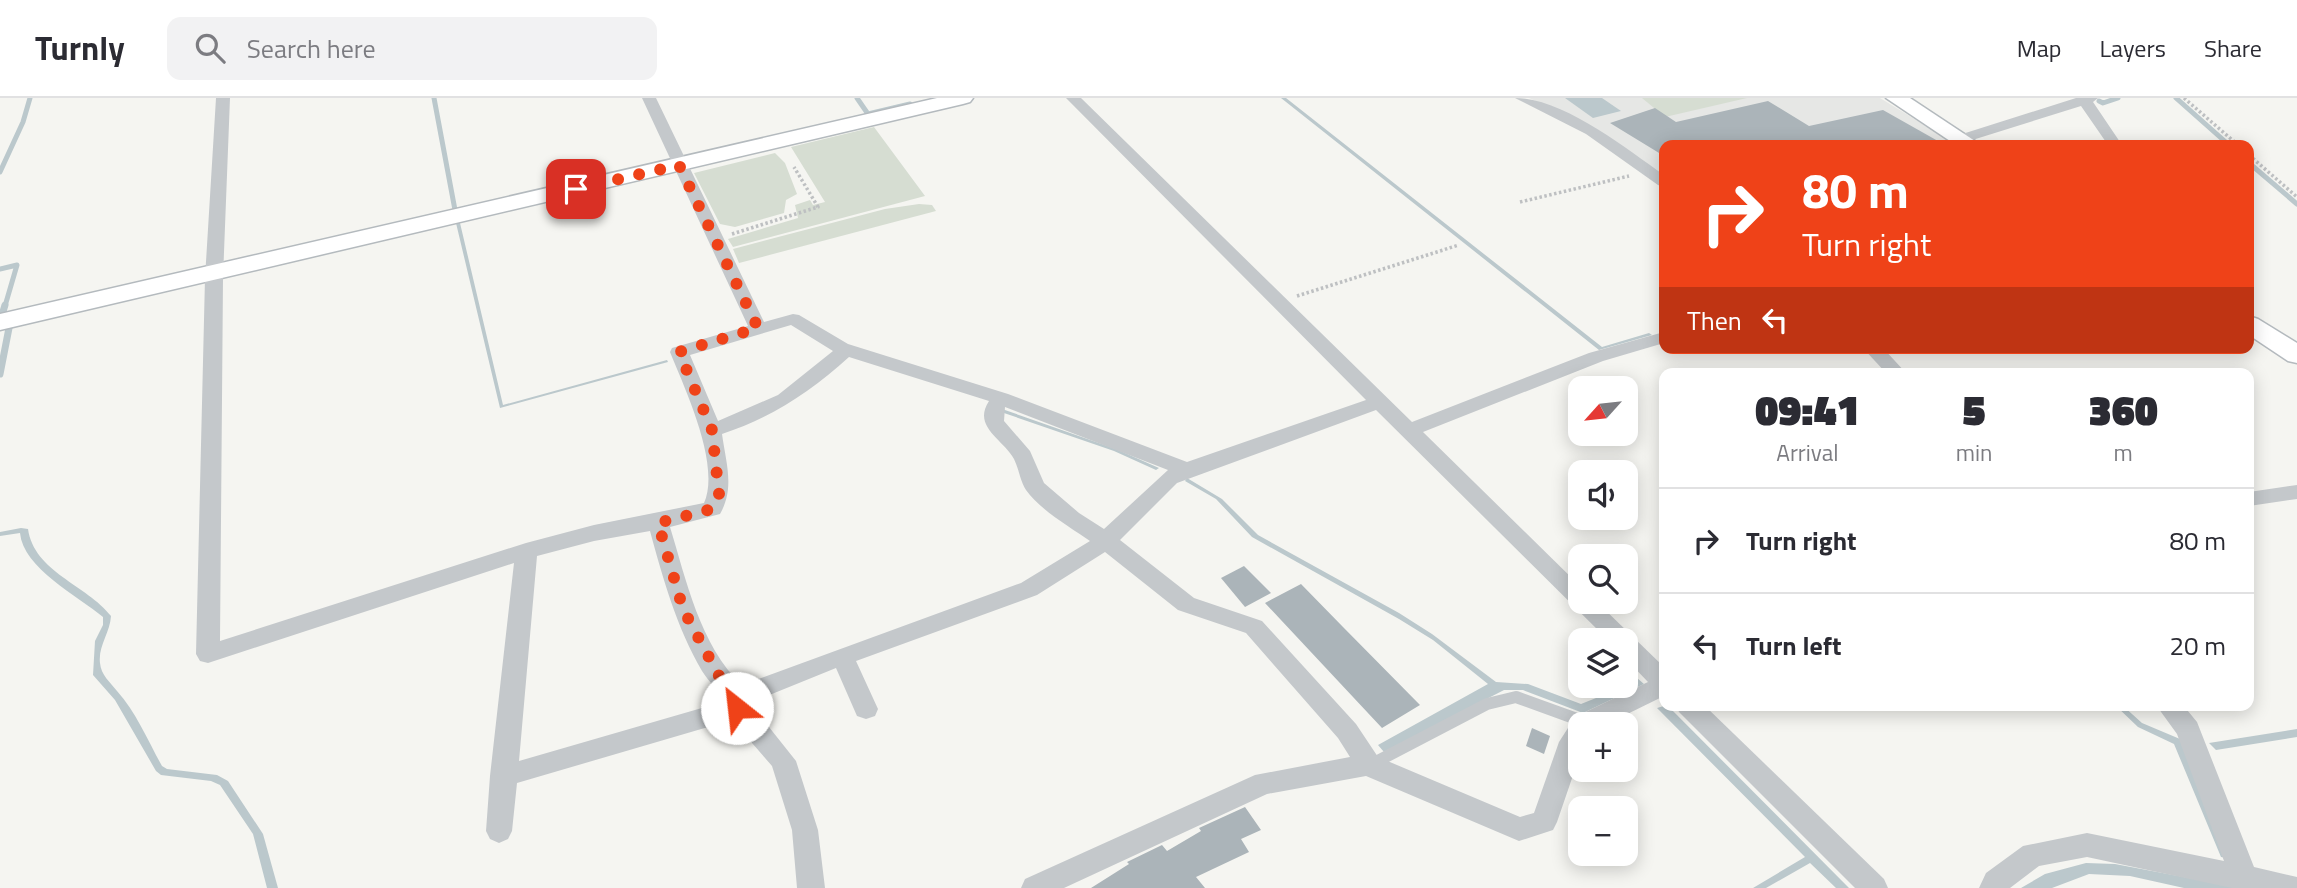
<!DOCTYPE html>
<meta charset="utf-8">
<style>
:root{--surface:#fff;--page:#f2f2f3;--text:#2b2b33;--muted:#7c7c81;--line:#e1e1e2}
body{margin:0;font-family:"Titillium Web",sans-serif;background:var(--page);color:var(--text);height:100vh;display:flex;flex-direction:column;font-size:26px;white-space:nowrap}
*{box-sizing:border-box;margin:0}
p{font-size:23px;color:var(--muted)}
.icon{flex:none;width:38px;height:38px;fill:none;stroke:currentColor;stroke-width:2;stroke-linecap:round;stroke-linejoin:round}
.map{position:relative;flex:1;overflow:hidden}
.side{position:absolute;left:1659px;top:270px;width:595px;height:343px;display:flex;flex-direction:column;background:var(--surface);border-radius:14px;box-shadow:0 4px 18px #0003}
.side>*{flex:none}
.banner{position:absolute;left:1659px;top:42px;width:595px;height:214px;border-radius:14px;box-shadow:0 4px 18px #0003;background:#ef4218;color:#fff;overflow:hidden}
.needle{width:46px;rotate:243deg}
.fabs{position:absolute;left:1568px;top:278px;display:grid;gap:14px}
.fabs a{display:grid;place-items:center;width:70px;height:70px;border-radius:14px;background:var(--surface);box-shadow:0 4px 18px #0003;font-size:35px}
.pin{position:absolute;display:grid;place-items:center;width:60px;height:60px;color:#fff;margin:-30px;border-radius:14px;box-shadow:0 4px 10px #0006}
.me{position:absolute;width:77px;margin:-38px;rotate:331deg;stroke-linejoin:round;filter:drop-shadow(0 0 5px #0008)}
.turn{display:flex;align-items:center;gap:24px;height:147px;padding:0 28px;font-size:32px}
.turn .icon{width:91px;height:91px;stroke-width:2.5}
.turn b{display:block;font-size:49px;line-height:60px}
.then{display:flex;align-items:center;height:66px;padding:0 28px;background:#0003;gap:14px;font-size:26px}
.eta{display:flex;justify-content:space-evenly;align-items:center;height:119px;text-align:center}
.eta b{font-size:42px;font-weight:800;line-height:49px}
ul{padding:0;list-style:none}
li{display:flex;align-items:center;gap:21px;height:105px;padding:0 28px;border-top:2px solid var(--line)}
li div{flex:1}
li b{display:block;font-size:26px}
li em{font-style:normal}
header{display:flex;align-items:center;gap:42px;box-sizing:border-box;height:98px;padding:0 35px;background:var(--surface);border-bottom:2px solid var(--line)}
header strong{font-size:33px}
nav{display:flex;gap:38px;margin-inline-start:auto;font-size:24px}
.search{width:490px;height:63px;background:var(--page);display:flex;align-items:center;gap:18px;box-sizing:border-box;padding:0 24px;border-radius:14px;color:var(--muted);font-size:26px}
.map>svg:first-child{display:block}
.built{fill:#e6e7e5}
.green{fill:#d6ddd2}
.water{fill:#bbc8cc}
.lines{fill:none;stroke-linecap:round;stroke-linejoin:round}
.stream-far1{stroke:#bbc8cc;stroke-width:5}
.stream{stroke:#bbc8cc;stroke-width:7}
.building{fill:#abb4b9}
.secondary-casing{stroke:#b4babe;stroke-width:3}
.path{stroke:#bec0c2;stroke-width:3.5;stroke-dasharray:2.5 2.5;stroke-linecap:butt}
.lane{stroke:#c4c8cb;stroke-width:12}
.street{fill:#c4c8cb;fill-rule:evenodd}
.secondary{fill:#fff;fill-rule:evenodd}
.route{stroke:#ef4218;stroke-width:12;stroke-dasharray:0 21.6}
</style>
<header>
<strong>Turnly</strong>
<div class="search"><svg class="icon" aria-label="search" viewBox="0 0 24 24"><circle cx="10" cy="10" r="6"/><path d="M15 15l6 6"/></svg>Search here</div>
<nav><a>Map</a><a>Layers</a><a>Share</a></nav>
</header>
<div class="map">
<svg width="2297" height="790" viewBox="0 0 2297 790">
<rect width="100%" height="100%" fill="#f5f5f1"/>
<path class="built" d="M1529,0H1880L1957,47H1664V79L1579,22Z"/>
<g class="green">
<path d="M1642,0H1747L1665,19Z"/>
<path d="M874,29L925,98L733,149L728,141L798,120L795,107L810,102L813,107L825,104L791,49Z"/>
<path d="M775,55L785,65L797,96L786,102L784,115L735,129L720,126L694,75Z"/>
<path d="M919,106L932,107L936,113L739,165L733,151L885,111Z"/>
</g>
<g class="water">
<path d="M1281,0H1286L1602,249L1649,235L1652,237L1599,252Z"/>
<path d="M1565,0H1602L1621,13L1593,20Z"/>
<path d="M456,125H460L503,307L667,262L668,264L500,310Z"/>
<path d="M1002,311L1116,351L1159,370L1156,372L1114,353L1001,314Z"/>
<path d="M1187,380L1222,401L1258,437L1399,515L1432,536L1496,584L1528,586L1581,606L1626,588V585L1637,580L1644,586L1583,615L1523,592H1504L1384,654L1378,647L1488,586L1433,542L1399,521L1252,439L1216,401L1185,383Z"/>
<path d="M21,430L28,431C34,474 87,487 111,518C110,535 98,548 100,565C101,577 110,584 117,593C136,614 148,643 162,668L167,671L217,677L228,683L263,736L278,790H267L253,736L220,687L211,683L161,677L156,673L115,602L93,577L95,543L103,527V519C78,498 23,470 20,435L0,438V434Z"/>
<path d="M1667,607L1849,790H1836L1810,765L1766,790H1753L1805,759L1657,610Z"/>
<path d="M2115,607H2122L2142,625L2180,641L2228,760L2221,759L2174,646L2138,629Z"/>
<path d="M2297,631V639L2216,652L2209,645Z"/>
<path d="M2086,765L2115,766L2242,790H2184L2130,778L2089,776L2052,790H2021L2045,776Z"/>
</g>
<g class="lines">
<g class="stream-far1">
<path d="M434,0L455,112"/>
<path d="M857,0L868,16L910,6"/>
<path d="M2176,0L2229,47"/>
<path d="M2099,3L2103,5L2118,0"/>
<path d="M2249,65L2297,106"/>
<path d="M0,74L23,24L30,0"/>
<path d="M0,171L17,167L5,208"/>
</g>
<g class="stream">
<path d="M2,217L5,207"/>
<path d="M0,276L9,230"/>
</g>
</g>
<g class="building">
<path d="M1768,3L1809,28L1883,12L1945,47H1664V58L1610,25L1655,10L1676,24Z"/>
<path d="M1244,468L1271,495L1245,509L1221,480Z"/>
<path d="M1301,486L1343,529L1420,607L1382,630L1265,505Z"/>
<path d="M1532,630L1550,638L1544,656L1526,648Z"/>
<path d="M1245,709L1261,732L1241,741L1249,754L1196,779L1205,790H1091L1129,766L1127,764L1162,747L1167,753L1201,733L1199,730Z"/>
</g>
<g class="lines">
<g class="secondary-casing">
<g id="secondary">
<path d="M937,0H973L970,4L963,6L0,232V216Z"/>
<path d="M1886,0H1910L1981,47H1956Z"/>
<path d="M2249,218L2258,221L2297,245V265L2288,263L2249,237Z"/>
</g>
</g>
<g class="path">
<path d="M2184,0L2238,47"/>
<path d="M2249,57L2297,99"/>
<path d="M1520,104L1629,78"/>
<path d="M732,136L818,109L794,69"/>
<path d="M1297,198L1459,147"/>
</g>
<path class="lane" d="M1370,667L1487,606L1516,599L1585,624"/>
<g class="street">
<path d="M216,0H230L223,180L220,543L526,445L594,427L704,405C721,367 685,291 670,254L672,250L748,228L642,0H656L764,224L793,216L799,217L848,246L1008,296L1187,364L1366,302L1066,0H1081L1412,324L1589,255L1664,234V245L1603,263L1423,334L1580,488V504H1597L1664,569V598L1607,626H1580V657L1557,724L1553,732L1519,743L1366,678L1267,696L1064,790H1021L1025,781L1255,677L1350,659L1338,640L1246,535L1178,512L1105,454L1037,497L856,563L878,611L875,618L866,621L857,618L836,570L750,605L796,663L818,732L825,790H797L792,732L772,668L732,622L517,685L512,733L508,741L499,745L490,741L486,733L490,678L514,465L208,565L200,563L196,556L205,180ZM791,227L833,253L778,297L718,323L690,257ZM849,259L989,303C972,329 1003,341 1014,361C1019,371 1020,383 1026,392C1039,411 1071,430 1090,443L1021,485L742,587C700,548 686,481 670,429L720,416C735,390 726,365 722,336C773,319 810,294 849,259ZM1005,309L1168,372L1104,431L1079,415L1044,385L1030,353L1004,323ZM1376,312L1608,542H1626V561L1648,584L1575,619L1559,644L1534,715L1520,719L1378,659L1356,626L1262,523L1194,500L1120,442L1177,385ZM650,433C663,481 677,530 702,573C709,584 719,593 726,603L519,663L537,458L594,443Z"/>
<path d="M1515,0C1563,0 1625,50 1664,77V89L1658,87L1586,36Z"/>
<path d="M2076,0H2098L2093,4L2122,47H2108L2081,8L1966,44L1961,45L1954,41L1956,38Z"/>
<path d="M1863,250H1883L1906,275H1886Z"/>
<path d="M2297,387V401L2249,408V394Z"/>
<path d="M1676,607H1704L1884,781L1888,790H1855L1679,614Z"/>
<path d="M2156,607H2183L2197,624L2254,769L2297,779V790H2232L2087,759L2039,768L2010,790H1979L1986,775L2023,748L2087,735L2224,763L2177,636Z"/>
</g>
<use href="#secondary" class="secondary"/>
</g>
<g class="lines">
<path class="route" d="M576,91L679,67L758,230L679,254L712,332L719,396L712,411L658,425L683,511L725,589L739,599L737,610"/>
</g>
</svg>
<div class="fabs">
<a><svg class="needle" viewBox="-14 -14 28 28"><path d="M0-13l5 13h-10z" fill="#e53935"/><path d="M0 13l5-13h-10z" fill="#7c7c81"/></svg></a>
<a><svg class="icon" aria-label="sound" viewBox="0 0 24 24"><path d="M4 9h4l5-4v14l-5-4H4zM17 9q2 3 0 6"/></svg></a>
<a><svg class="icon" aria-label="search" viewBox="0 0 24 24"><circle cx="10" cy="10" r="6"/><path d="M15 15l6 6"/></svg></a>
<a><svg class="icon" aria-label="layers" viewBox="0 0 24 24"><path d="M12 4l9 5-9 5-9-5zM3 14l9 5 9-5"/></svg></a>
<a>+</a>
<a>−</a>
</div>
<div class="pin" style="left:576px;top:91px;background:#d93025"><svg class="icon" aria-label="arrive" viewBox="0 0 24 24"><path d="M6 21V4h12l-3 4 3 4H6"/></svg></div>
<svg class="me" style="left:737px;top:610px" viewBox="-20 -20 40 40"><circle r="19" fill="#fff"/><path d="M0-13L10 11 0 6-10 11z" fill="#ef4218"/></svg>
<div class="banner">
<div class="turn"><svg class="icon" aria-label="right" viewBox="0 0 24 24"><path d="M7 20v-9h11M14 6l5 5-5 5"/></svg><div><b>80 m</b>Turn right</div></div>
<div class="then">Then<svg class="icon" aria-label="left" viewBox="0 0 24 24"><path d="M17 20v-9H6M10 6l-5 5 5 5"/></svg></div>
</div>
<section class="side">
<div class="eta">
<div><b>09:41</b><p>Arrival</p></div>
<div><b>5</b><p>min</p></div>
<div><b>360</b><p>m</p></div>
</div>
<ul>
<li><svg class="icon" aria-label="right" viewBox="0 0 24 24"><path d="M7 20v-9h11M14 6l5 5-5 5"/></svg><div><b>Turn right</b></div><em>80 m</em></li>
<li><svg class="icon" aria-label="left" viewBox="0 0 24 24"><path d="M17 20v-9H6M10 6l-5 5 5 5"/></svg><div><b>Turn left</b></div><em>20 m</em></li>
</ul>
</section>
</div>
